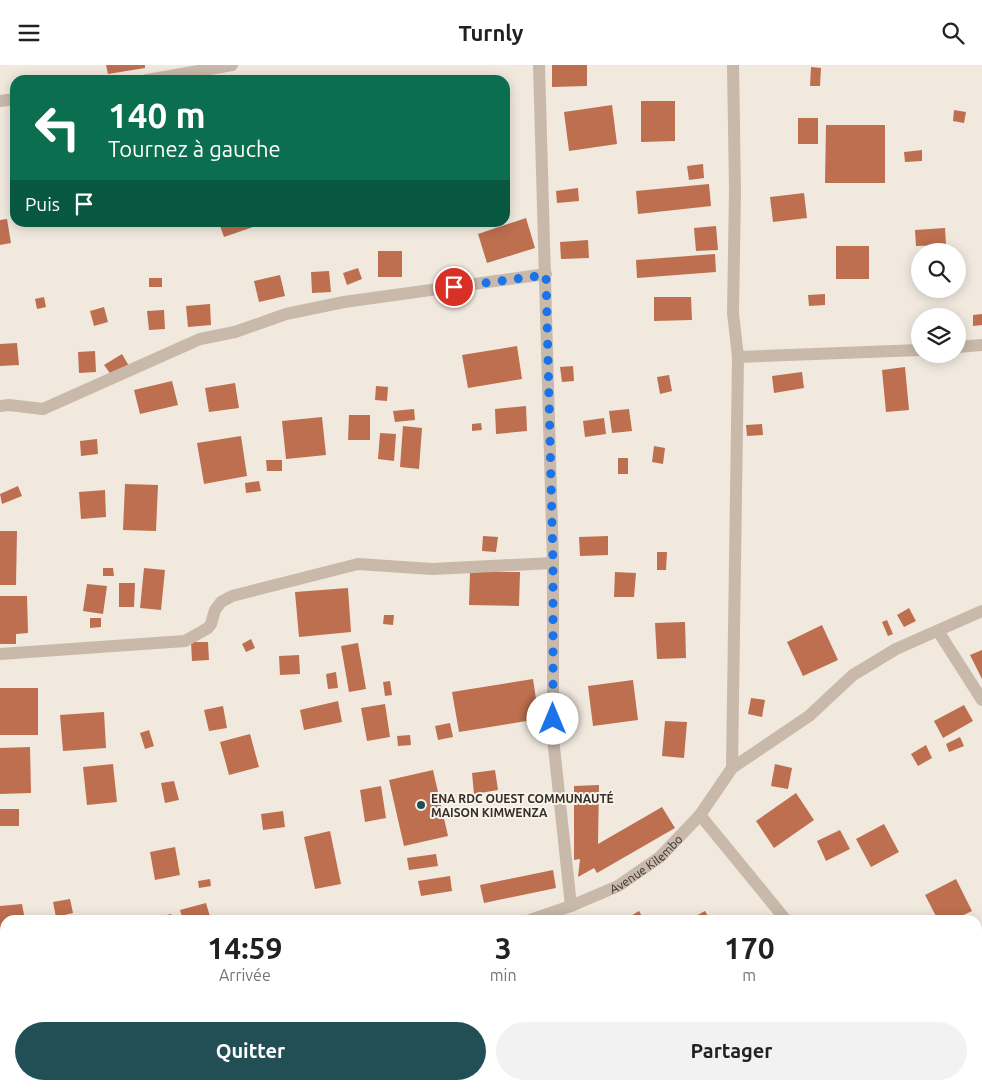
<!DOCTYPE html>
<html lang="fr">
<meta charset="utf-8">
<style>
:root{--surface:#fff;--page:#f2f2f2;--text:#202124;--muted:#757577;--accent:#224f55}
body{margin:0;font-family:Ubuntu,sans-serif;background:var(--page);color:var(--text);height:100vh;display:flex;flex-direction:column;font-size:19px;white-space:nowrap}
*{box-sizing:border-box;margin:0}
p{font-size:16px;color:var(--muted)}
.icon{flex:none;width:28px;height:28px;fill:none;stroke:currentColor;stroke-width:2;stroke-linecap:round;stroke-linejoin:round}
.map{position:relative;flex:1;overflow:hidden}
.details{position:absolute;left:0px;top:850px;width:982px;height:175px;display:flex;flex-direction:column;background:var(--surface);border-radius:15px 15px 0 0;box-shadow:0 2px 12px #0003}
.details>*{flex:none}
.top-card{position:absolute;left:10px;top:10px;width:500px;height:152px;border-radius:15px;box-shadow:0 2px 12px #0003;background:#0b6e4f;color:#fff;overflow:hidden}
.controls{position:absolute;left:911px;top:178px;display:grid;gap:10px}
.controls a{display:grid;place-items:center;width:55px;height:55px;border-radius:50%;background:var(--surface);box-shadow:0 2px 12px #0003;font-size:25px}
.pin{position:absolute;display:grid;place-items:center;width:42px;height:42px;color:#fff;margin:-21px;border:2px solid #fff;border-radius:50%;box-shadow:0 1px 5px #0007}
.me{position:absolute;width:55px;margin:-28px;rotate:0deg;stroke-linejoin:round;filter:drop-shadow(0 0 4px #0008)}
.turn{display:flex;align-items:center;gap:18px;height:105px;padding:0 15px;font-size:22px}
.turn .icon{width:65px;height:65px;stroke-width:2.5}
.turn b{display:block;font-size:35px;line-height:42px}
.then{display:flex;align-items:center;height:48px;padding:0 15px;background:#0003;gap:10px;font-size:19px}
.eta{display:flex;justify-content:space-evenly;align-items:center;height:85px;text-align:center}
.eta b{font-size:30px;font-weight:700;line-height:35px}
.action{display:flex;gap:10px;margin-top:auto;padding:10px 15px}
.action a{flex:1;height:58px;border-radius:30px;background:var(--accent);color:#fff;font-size:20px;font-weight:700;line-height:58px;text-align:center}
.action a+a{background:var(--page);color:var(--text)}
header{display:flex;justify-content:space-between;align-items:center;height:65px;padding:0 15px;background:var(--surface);font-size:22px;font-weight:700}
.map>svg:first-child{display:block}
.building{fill:#bd6f4f}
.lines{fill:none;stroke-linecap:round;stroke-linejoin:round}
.minor{stroke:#c8b9aa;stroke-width:12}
.route{stroke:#1a73e8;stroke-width:9;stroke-dasharray:0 16.2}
.poi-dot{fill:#224f55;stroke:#f9f3ea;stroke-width:2}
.labels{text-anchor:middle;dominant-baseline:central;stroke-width:4;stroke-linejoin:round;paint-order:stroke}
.poi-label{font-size:12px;font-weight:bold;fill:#362e29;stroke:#f9f3ea;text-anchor:start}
.street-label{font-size:12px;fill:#362e29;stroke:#f9f3ea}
</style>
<header><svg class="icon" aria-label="menu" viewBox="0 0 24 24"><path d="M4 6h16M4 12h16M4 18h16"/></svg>Turnly<svg class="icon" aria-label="search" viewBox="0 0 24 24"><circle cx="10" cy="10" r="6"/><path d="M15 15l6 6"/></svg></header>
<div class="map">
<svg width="982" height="1025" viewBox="0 0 982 1025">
<rect width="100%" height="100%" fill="#f1e9de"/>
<g class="building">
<path d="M106,0H145V3L108,9Z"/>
<path d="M552,0H587V21L552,22Z"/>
<path d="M811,2L821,3L820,21H810Z"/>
<path d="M641,36H675V76L641,77Z"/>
<path d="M612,40L617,79L569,86L564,47Z"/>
<path d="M954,45L966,47L964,58L953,56Z"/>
<rect x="798" y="53" width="20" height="26"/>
<path d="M826,60H885V118H825Z"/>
<path d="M922,85V96L905,97L904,87Z"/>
<path d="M703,99L704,113L689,115L687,101Z"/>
<path d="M709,119L711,141L638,149L636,126Z"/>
<path d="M578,123L579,136L557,138L556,126Z"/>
<path d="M804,128L807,153L773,157L770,132Z"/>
<path d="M526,153L535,183L487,198L478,169Z"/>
<path d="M7,154L11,178L0,180V155Z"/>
<path d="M219,158H261L262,159L224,172Z"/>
<path d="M716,161L718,185L696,186L694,163Z"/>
<path d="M945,163L946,180L916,181L915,165Z"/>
<path d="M588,175L589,193L561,194L560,177Z"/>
<rect x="836" y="181" width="33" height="33"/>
<rect x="378" y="186" width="24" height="26"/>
<path d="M715,189L716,207L637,213L636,195Z"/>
<path d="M358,203L362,214L347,220L343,208Z"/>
<path d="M329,206L331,227L312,228L311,207Z"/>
<path d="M280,210L285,231L259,237L254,216Z"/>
<rect x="149" y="213" width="13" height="9"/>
<path d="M825,229V240L809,241L808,230Z"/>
<path d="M44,232L46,242L37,244L35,234Z"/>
<path d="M654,232H691L692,255L654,256Z"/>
<path d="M210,239L211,260L188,262L186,241Z"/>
<path d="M104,242L108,257L94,261L90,246Z"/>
<path d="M164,245L165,264L149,265L147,246Z"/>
<path d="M982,249V260L973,261V250Z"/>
<path d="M17,278L19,300L0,301V279Z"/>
<path d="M517,281L522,314L468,323L462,290Z"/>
<path d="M95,286L96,307L79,308L78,287Z"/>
<path d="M122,289L129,301L112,311L104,300Z"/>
<path d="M573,301L574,316L562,317L560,302Z"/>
<path d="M905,302L909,345L886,347L882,305Z"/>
<path d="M802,307L804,323L774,328L772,311Z"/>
<path d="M669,310L672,326L660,329L657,312Z"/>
<path d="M172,316L178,340L140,349L134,325Z"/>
<path d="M235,318L239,343L209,347L205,323Z"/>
<path d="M376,321L388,322L387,336L375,335Z"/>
<path d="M526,341L527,366L496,369L495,344Z"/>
<path d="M414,344L415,355L395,357L393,346Z"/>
<path d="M629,344L632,366L612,368L609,346Z"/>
<path d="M349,350H370V375H348Z"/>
<path d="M322,352L326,390L286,394L282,356Z"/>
<path d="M604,353L606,369L585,372L583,356Z"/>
<path d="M481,358L482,365L472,366V359Z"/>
<path d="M762,359L763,370L747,371L746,360Z"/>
<path d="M403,361L422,363L419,404L400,402Z"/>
<path d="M380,368L396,369L394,396L378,394Z"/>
<path d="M241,371L247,411L204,419L197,378Z"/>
<path d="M97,374L98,389L81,391L80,376Z"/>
<path d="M654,381L665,383L663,399L652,397Z"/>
<rect x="618" y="393" width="10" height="16"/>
<path d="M266,395H282V406H267Z"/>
<path d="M259,416L261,426L246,428L245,418Z"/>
<path d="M125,419L158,420L156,466L123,465Z"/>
<path d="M18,421L22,431L2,439L0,429Z"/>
<path d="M105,425L106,452L81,454L79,427Z"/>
<path d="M0,466H17L16,520H0Z"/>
<path d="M483,471L498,472L496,487L482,486Z"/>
<path d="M608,471V490L580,491L579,472Z"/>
<path d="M657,487H667L666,505H657Z"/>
<path d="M103,503H113L114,511H103Z"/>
<path d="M144,503L165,505L161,545L140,543Z"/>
<path d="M470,507H520L519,541L469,540Z"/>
<path d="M615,507L636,508L634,532H614Z"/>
<path d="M119,518H135L134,542H119Z"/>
<path d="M87,519L107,521L103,549L83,546Z"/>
<path d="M348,523L351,567L299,572L295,527Z"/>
<path d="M0,531H27L28,568L16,569V579H0Z"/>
<path d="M909,543L916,556L904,562L897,550Z"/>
<path d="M384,550H394L393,560L383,559Z"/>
<path d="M90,553H101V562L90,563Z"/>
<path d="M887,555L893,569L888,571L882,557Z"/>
<path d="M685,557L686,593L657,594L655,558Z"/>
<path d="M822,560L838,595L803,611L787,577Z"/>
<path d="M251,574L255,583L246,587L242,579Z"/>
<path d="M191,577H208L209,595L192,596Z"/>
<path d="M358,578L366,624L349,627L341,581Z"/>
<path d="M982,585V614L970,590Z"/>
<path d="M299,590L300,609L280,610L279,591Z"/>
<path d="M336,607L338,623L328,624L326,609Z"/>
<path d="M533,614L539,654L459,667L452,627Z"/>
<path d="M633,615L638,655L593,661L588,621Z"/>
<path d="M390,616L392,630L385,631L383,617Z"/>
<rect x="0" y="623" width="38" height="47"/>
<path d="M751,633L765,635L762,652L748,649Z"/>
<path d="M338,636L342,657L304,665L300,645Z"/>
<path d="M385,639L390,672L367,676L361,643Z"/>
<path d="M964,640L973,656L943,673L934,656Z"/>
<path d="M223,641L227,663L209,666L204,645Z"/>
<path d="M104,647L106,683L63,686L60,650Z"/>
<path d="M665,656L687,657L684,693L662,691Z"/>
<path d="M450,658L453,672L438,675L435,661Z"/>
<path d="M149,665L154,681L145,684L140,668Z"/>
<path d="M250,669L259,702L229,710L220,677Z"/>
<path d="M410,670L411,680L398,681L397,671Z"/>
<path d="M960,672L964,681L949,687L946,679Z"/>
<path d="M926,680L932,693L918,701L911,689Z"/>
<path d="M30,682L31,728L0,729V683Z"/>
<path d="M113,699L117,737L87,740L83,702Z"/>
<path d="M775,699L792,703L788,724L771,721Z"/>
<path d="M433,705L448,771L404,781L389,715Z"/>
<path d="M495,705L498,725L474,729L472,708Z"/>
<path d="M174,716L179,735L165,738L161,718Z"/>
<path d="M599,720L598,779L662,742L675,763L597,808L594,803L578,812L580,794L574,795V721Z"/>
<path d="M381,721L386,753L365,757L360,725Z"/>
<path d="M796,728L814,755L774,783L756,756Z"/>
<rect x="0" y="744" width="19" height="17"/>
<path d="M283,746L285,762L263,765L261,749Z"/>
<path d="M884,759L899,787L871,802L856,774Z"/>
<path d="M840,765L850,784L826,796L817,776Z"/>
<path d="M330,766L341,819L315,824L304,772Z"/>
<path d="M175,782L180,810L155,815L150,787Z"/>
<path d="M436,789L438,801L409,805L407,793Z"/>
<path d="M553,805L556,823L484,838L480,820Z"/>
<path d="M450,811L452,826L421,831L418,816Z"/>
<path d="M210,814L211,821L199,823L198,816Z"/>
<path d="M956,814L972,846L953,855H938L925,830Z"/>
<path d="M70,834L73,848L56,852L53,837Z"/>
<path d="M206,838L211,855H183L180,845Z"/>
<path d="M22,839L25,855H5V899H0V841Z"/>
<path d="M639,846L644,855H631L629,852Z"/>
<path d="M705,846L710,855H688Z"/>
<path d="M171,849L173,855H149V854Z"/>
<path d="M978,889L982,897V941L980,943L978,939Z"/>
<path d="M1,984L5,1007L0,1008V985Z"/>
<path d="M978,992L982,998V1025H952L948,1020H978Z"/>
<path d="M80,1020L83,1025H64L62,1021Z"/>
<path d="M479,1020H506L507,1022L500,1025H481Z"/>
</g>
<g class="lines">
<g class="minor">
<path d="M539,0L553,498V673L571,841"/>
<path d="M147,15L232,0"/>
<path d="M0,36L15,34"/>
<path d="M958,282L982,280"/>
<path d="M738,292L920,285"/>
<path d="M0,341L9,340L43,344L200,274L235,267L286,249L344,237L546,209"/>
<path d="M938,566L982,635"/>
<path d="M0,589L185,576L208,563L211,559L215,545L221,537L232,531L358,499L432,504L553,498"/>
<path d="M732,703L738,292L733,248L735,125L733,0"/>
<path d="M700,750L786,855"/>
<path id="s1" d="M530,855L571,841L618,821L660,792L700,750L732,703L809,651L853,610L896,584L982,546"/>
<path d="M0,962L5,961"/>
<path d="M978,967L982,964"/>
<path d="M837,1020L839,1025"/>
<path d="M873,1025L882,1020"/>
</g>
</g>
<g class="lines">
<path class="route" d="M454,222L546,210L553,498V654"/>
</g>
<circle class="poi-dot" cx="421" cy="740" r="5"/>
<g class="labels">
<g class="poi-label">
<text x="431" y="733">ENA RDC OUEST COMMUNAUTÉ<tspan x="431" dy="14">MAISON KIMWENZA</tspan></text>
</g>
<g class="street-label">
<text stroke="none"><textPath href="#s1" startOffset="130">Avenue Kilembo</textPath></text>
</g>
</g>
</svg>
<div class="controls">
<a><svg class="icon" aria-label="search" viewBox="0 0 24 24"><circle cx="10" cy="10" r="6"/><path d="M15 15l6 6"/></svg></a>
<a><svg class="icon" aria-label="layers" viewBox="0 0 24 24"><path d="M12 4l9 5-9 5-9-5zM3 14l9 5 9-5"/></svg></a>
</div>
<div class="pin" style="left:454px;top:222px;background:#d93025"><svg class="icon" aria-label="arrive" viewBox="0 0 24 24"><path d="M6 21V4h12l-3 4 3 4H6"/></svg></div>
<svg class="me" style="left:553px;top:654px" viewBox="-20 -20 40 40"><circle r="19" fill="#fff"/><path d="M0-13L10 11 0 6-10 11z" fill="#1a73e8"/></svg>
<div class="top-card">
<div class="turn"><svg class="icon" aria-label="left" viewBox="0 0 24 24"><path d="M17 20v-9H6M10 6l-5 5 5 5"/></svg><div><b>140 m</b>Tournez à gauche</div></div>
<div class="then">Puis<svg class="icon" aria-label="arrive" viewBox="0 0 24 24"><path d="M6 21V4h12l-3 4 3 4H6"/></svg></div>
</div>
<section class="details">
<div class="eta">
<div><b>14:59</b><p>Arrivée</p></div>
<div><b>3</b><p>min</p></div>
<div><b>170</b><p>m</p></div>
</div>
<div class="action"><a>Quitter</a><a>Partager</a></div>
</section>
</div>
